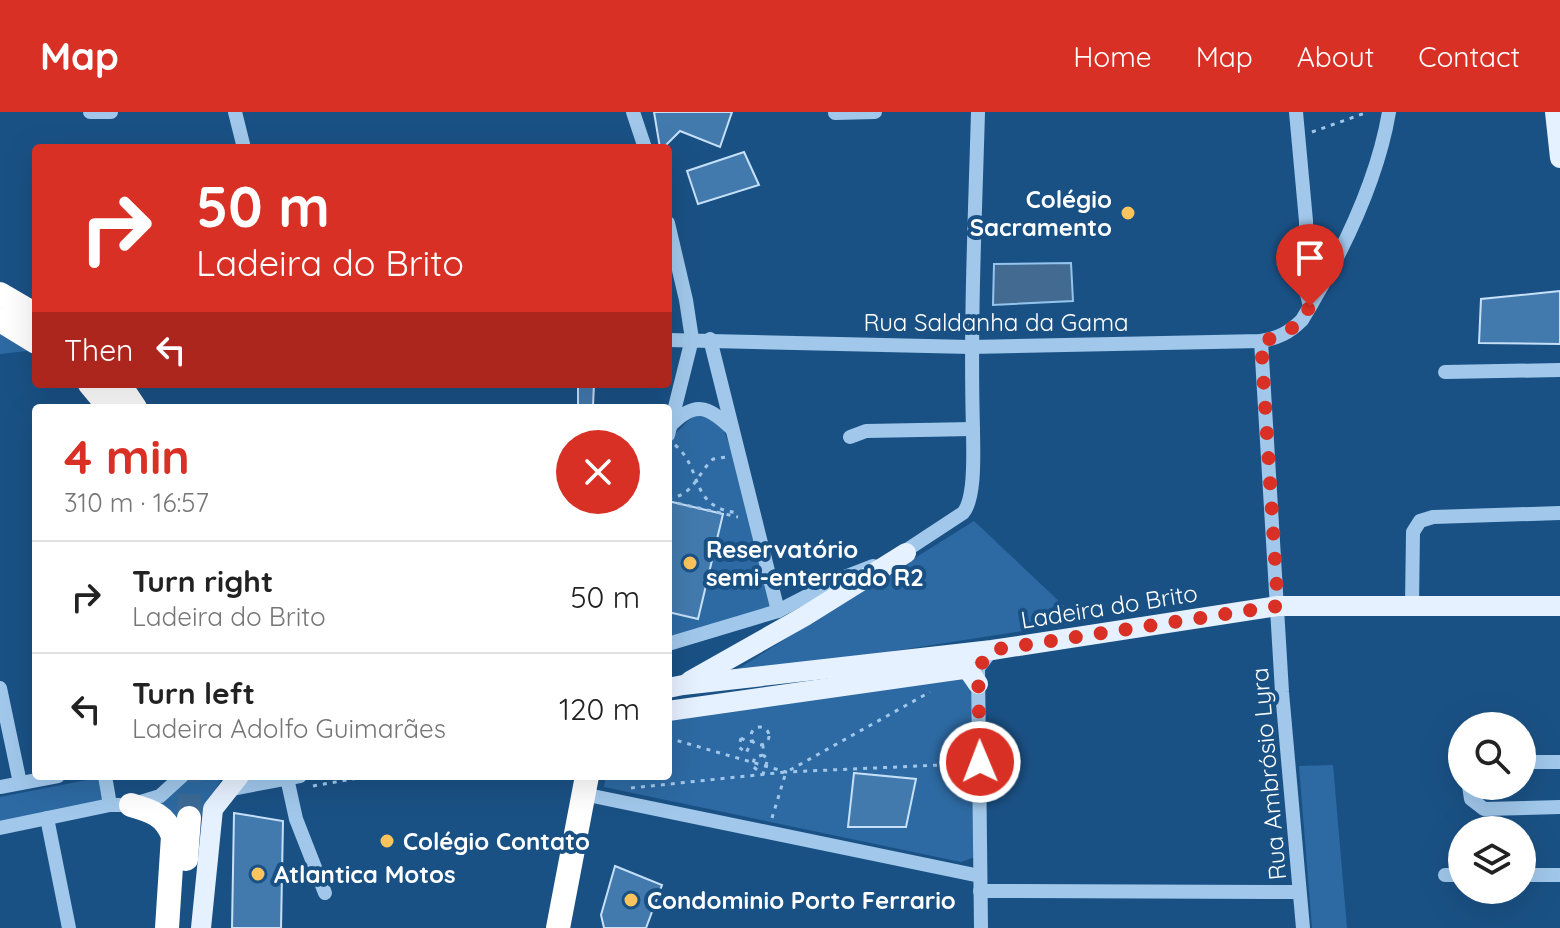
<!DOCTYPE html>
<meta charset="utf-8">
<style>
:root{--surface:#fff;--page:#f6f6f6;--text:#222;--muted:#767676;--line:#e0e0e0;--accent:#d93025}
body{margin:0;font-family:Quicksand,sans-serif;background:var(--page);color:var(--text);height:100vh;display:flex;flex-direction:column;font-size:30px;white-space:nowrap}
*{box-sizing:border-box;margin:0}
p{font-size:26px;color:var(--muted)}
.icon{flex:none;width:44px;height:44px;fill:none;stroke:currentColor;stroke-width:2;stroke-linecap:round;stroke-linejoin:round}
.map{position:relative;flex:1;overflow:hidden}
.side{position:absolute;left:32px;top:292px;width:640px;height:376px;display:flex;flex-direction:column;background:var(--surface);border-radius:8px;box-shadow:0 8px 32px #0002}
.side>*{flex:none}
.banner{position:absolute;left:32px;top:32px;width:640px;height:244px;border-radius:8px;box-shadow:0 8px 32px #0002;background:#d93025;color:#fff;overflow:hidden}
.buttons{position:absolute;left:1448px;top:600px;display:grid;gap:16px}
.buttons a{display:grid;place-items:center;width:88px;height:88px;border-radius:50%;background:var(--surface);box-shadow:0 8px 32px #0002;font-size:40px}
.pin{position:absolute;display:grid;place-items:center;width:68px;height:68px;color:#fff;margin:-82px -34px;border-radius:50% 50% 50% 0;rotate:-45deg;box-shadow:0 0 8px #0007}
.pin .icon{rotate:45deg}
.me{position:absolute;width:88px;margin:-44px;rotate:359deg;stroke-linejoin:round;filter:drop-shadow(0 0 6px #0008)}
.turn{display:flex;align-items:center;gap:28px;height:168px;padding:0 32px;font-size:36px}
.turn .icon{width:104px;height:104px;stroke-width:2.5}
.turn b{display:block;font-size:56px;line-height:68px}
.then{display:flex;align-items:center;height:76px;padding:0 32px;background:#0003;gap:16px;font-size:30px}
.round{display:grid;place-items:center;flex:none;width:84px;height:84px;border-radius:42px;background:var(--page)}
.overview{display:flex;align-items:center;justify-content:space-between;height:136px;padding:0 32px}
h1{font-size:48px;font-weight:700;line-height:60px;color:var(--accent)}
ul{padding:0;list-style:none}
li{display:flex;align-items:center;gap:24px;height:112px;padding:0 32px;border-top:2px solid var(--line)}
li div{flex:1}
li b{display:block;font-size:30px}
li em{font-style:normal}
header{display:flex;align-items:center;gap:48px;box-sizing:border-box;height:112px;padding:0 40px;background:var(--accent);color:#fff}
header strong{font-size:38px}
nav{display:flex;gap:44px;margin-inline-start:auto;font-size:28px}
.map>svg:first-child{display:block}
.green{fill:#2d6aa3}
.water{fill:#436b91;stroke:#94c4ee;stroke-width:2}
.building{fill:#437aae;stroke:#c6e0f8;stroke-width:2}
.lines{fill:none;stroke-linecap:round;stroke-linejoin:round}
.highway-tunnel{stroke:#3c6b97;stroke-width:24;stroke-dasharray:24 12;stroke-linecap:butt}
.path{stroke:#a1c8eb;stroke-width:3;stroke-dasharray:4 6;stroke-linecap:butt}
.minor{stroke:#a1c8eb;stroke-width:14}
.major{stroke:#e6f1ff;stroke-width:20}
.highway{stroke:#fff;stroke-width:24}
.route{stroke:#d93025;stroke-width:14;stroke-dasharray:0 25.2}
.poi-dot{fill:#fdc45d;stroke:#1a5185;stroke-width:3}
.labels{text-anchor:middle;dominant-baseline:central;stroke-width:8;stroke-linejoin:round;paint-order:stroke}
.poi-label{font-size:24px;font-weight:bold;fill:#fff;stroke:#1a5185;text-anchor:start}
.street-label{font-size:24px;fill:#fff;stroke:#1a5185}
</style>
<header>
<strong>Map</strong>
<nav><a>Home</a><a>Map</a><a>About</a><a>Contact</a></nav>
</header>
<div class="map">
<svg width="1560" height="816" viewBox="0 0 1560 816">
<rect width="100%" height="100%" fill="#1a5185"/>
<g class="green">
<path d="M0,208L36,238L0,242Z"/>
<path d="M706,300L723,317L742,363L774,499L668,531V329L694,303Z"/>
<path d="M974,409L1081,510L725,565Z"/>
<path d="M966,559L981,570L975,745L961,750L604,675L606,664H668V604Z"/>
<path d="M1333,653L1347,816H1312L1299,654Z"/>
<path d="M189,664H223L198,710H176L150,691Z"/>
<path d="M102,665L103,701L0,721V685Z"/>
</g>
<path class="water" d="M1071,151L1073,189L993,193L994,152Z"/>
<g class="building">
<path d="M654,0H732L720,35L680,19L663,36H660Z"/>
<path d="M744,40L759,73L698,92L687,59Z"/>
<path d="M1560,179V232L1479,231L1481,187Z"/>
<path d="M578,272H594L593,294L578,293Z"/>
<path d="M668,389L723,402L698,507L668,500Z"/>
<path d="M854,661L916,667L906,715H848Z"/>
<path d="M234,701L283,709L281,816H232Z"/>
<path d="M615,754L662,773L646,816H604L601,803Z"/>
</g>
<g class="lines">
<path class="highway-tunnel" d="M189,706L190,664"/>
<g class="path">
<path d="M1312,20L1368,0"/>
<path d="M675,333C704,357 688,396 739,401"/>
<path d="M668,386C693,385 697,362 713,347L726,345"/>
<path d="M668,389L738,405"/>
<circle cx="760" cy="624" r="9"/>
<path d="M668,626L786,660L963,652"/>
<path d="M741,626L748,630L752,629L746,641L739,635Z"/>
<path d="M763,643L755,645L752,654L763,662L768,647L763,643V634"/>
<path d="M790,658L930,580"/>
<path d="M313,674L370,664"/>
<path d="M631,676L786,660L772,706"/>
</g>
<g class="minor">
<path d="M90,0H111"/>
<path d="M235,0L244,36"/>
<path d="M633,0L645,36"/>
<path d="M1296,0L1306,109V179L1310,194"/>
<path d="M835,1L875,0"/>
<path d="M668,111L686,188L692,227L668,323"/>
<path d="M710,227L778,499"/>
<path d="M668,228L971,235L1261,229C1278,226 1289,221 1302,208C1339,147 1377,71 1389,0"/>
<path d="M1261,229L1282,580L1303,816"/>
<path d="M1445,260L1560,258"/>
<path d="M670,314C695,288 708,294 732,317"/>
<path d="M850,325L866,319L973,317"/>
<path d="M899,443L963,401C976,386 973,337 973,317C970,212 975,106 978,0"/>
<path d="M1412,493L1413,420L1420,409L1433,405L1560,401"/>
<path d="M668,532L778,499L842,466L873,454"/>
<path d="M0,576L20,671"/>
<path d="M1522,650H1560"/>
<path d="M105,664L110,693"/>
<path d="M287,666L296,707L325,781"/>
<path d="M1469,674L1471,687L1484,697L1560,695"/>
<path d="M0,675L58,664"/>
<path d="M226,678L300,664"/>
<path d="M583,682L980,764"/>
<path d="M47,706L69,816"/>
<path d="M0,716L110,693H131L160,684L182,664"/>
<path d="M1445,763H1462"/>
<path d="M1522,763H1560"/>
<path d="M980,779L1299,780"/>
<path d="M981,816L978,556L992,538"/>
</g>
<g class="major">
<path d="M1555,0L1560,46"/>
<path d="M690,569L805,504L906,441"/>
<path d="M668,576L683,573L992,538L1278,494H1560"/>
<path d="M668,599L963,557L969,559L978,572"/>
<path d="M201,816L213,697L239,664"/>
</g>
<g class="highway">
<path d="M0,182L36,203"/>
<path d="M0,208L36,230"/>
<path d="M90,272L110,296"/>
<path d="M119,272L135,296"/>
<path d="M131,693C152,699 165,703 173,724L167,816"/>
<path d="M186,747L189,706"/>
<path d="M558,816L587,664"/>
</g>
</g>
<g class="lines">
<path class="route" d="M980,650L978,556L992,538L1278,494L1261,229C1285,224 1298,215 1310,194"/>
</g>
<g class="poi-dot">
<circle cx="1128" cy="101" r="8"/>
<circle cx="690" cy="451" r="8"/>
<circle cx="387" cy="729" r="8"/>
<circle cx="258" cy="762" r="8"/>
<circle cx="631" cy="788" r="8"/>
</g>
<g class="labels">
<g class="poi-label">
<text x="1112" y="87" text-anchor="end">Colégio<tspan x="1112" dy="28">Sacramento</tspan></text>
<text x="706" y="437">Reservatório<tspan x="706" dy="28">semi-enterrado R2</tspan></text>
<text x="403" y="729">Colégio Contato</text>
<text x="274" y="762">Atlantica Motos</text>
<text x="647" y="788">Condominio Porto Ferrario</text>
</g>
<g class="street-label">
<text x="996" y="210">Rua Saldanha da Gama</text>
<text transform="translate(1109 494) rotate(-9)">Ladeira do Brito</text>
<text transform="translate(1268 662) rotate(-95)">Rua Ambrósio Lyra</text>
</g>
</g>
</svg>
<div class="buttons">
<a><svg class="icon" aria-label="search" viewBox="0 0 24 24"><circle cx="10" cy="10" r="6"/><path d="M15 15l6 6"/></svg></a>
<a><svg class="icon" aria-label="layers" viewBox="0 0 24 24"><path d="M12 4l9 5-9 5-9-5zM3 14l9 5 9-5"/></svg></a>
</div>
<div class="pin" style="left:1310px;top:194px;background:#d93025"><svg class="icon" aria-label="arrive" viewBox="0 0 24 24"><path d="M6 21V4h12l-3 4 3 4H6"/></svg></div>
<svg class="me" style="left:980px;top:650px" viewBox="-20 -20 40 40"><circle r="17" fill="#d93025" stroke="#fff" stroke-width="3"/><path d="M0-11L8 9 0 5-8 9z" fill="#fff"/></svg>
<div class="banner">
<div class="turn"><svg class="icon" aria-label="right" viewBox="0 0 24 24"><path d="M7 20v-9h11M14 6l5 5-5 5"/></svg><div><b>50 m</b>Ladeira do Brito</div></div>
<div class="then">Then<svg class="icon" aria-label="left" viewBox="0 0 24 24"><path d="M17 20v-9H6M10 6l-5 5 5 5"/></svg></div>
</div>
<section class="side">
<div class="overview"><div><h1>4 min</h1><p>310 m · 16:57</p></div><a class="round" style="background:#d93025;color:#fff"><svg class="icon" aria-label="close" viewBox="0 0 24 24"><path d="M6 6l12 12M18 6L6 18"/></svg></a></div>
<ul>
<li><svg class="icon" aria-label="right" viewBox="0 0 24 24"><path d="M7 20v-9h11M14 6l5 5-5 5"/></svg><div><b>Turn right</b><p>Ladeira do Brito</p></div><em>50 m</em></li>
<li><svg class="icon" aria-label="left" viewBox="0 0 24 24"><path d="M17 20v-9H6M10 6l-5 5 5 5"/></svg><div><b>Turn left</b><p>Ladeira Adolfo Guimarães</p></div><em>120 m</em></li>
</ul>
</section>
</div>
